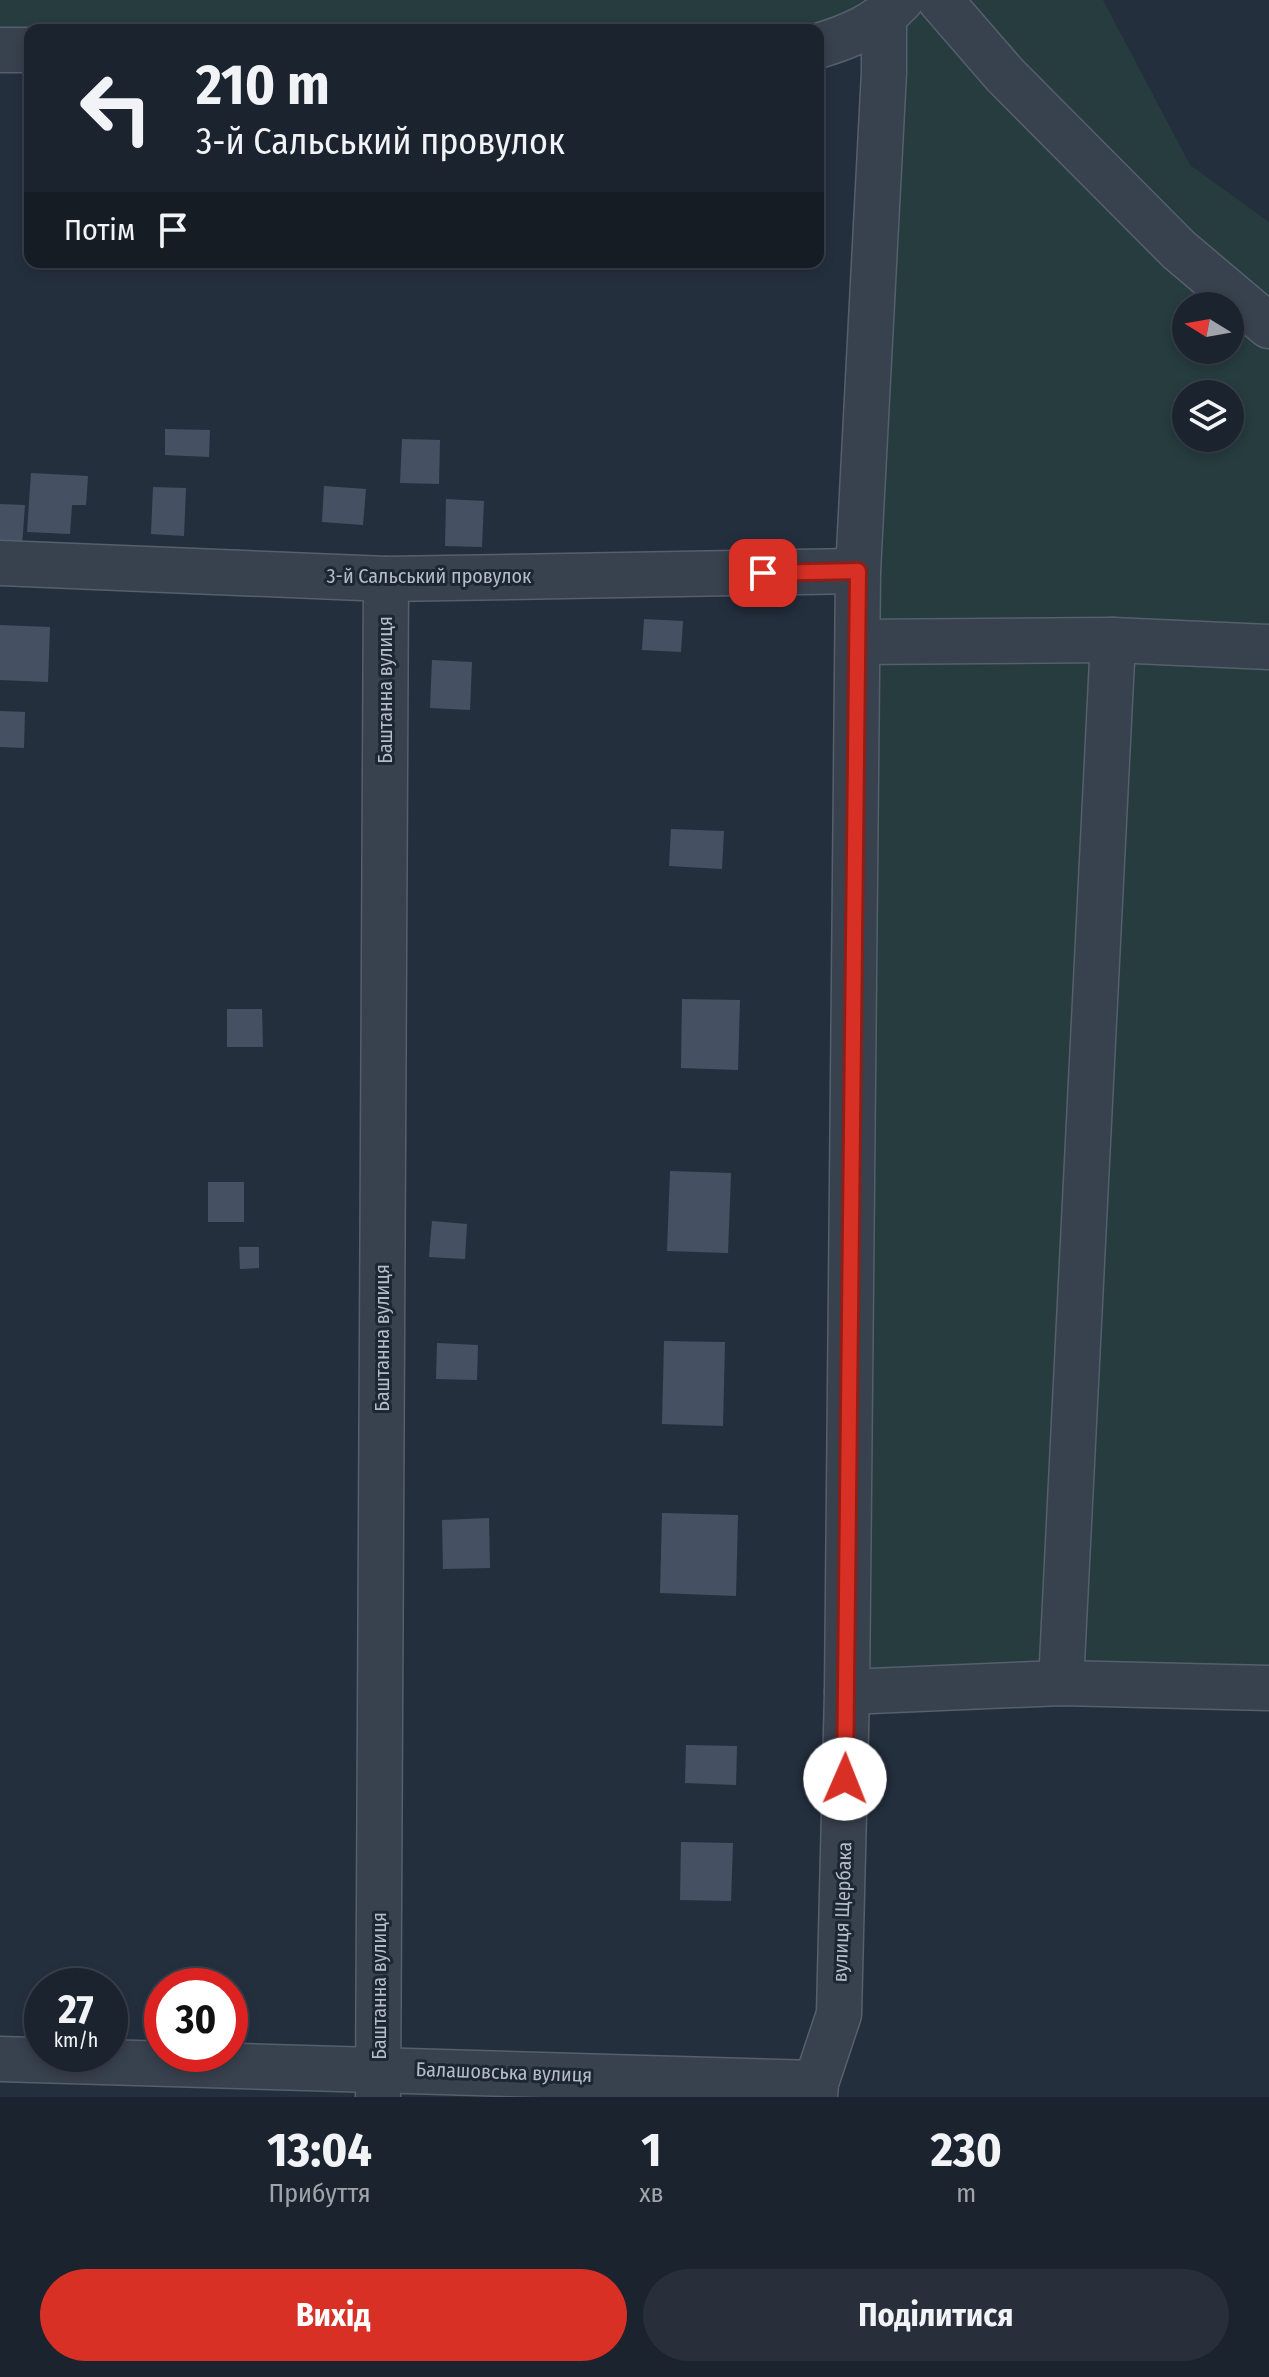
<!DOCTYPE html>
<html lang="uk">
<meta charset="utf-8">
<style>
:root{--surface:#1b232e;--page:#282f3a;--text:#f1f3f6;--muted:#a0a4aa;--line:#39404a;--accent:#d93025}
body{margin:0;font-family:"Fira Sans Condensed",sans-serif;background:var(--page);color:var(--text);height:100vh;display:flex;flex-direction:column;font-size:30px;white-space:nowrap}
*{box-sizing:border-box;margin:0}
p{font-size:26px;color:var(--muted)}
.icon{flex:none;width:44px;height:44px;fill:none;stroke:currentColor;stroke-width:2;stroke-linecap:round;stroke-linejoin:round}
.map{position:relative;height:2097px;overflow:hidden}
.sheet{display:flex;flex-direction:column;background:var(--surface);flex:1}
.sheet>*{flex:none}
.guide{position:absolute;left:24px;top:24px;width:800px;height:244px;border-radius:16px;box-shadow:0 4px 12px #0003,0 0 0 2px var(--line);background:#1b232e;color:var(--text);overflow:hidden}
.needle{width:52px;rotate:281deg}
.controls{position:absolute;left:1172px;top:292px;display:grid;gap:16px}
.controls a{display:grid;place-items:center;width:72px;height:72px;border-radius:50%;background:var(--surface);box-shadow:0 4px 12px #0003,0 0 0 2px var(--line);font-size:40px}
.speed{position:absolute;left:24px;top:1968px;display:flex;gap:16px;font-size:40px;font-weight:700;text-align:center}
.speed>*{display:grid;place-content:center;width:104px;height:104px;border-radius:50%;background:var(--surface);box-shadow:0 4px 12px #0003,0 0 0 2px var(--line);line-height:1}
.speed small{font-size:20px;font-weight:400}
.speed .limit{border:12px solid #d22;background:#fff;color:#111}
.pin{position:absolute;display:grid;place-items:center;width:68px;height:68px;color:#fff;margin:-34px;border-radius:16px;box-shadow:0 4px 12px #0006}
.me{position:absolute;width:88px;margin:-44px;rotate:1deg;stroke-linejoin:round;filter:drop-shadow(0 0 6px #0008)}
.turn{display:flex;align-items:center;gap:28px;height:168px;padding:0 40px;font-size:36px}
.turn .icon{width:104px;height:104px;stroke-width:2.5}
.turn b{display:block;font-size:56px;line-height:68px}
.then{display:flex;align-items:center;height:76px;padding:0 40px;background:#0003;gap:16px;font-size:30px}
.eta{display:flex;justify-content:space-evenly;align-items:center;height:136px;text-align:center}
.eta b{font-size:48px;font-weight:700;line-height:56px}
.cta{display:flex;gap:16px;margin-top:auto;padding:16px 40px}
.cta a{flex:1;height:92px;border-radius:48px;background:var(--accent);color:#fff;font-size:32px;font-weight:700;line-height:92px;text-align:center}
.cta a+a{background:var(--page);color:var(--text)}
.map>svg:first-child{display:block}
.green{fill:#263c3f;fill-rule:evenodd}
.building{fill:#455162}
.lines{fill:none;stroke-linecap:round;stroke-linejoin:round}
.minor-casing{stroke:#565f6c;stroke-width:47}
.minor{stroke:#38414e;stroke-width:44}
.route-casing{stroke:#8d1f18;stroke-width:20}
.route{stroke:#d93025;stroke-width:14}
.labels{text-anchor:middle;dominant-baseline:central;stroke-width:6;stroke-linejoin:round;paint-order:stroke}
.street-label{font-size:20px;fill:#b4bcc9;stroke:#1d2633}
</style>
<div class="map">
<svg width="1269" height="2097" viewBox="0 0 1269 2097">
<rect width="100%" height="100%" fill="#242f3e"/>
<path class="green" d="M0,0H1103L1190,165L1269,222V1688L847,1692L884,18L818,30H30L0,50ZM1186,306H1230V350H1186ZM1186,394H1230V438H1186Z"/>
<g class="building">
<path d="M165,429L210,430L209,457L165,455Z"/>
<path d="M402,439L440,440L439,484L400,483Z"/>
<path d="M31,473L88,476L86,505H72L70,534L27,532Z"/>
<path d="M324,486L366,489L363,525L322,522Z"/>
<path d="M153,487L186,488L184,536L151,534Z"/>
<path d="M446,499L484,501L482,547L445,546Z"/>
<path d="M0,504L25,505L22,546L0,545Z"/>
<path d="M644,619L683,621L681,652L642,650Z"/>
<path d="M0,625L50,627L48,682L0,680Z"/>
<path d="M432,660L472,662L470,710L430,708Z"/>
<path d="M0,711L25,712L24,748L0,747Z"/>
<path d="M671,829L724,831L722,869L669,866Z"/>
<path d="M682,999L740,1000L738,1070L681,1068Z"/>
<path d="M227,1009H262L263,1047H227Z"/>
<path d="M670,1171L731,1173L728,1253L667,1251Z"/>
<rect x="208" y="1182" width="36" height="40"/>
<path d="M432,1221L467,1224L465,1259L429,1257Z"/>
<path d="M239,1247H259V1268L240,1269Z"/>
<path d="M664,1341L725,1342L723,1426L662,1424Z"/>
<path d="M437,1343L478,1345L477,1380L436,1379Z"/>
<path d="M662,1513L738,1515L736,1596L660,1593Z"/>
<path d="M489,1518L490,1568L443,1569L442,1520Z"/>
<path d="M686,1745L737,1746L736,1785L685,1783Z"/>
<path d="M681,1842L733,1843L731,1901L680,1900Z"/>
</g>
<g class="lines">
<g class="minor-casing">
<g id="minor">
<path d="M940,0L1005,75L1179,250L1269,326"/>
<path d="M818,46C851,36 877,25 901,0"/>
<path d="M0,50H30"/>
<path d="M0,563L386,579L858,571"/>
<path d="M858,642L1113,640L1269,647"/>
<path d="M1061,1683L1113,640"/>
<path d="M847,1692L1061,1683L1269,1688"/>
<path d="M0,2059L816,2083"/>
<path d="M378,2097L386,579"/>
<path d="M815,2097L816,2083L839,2014L847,1692L858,571L884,72V17"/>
</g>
</g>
<use href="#minor" class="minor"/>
</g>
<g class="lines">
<g class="route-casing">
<path id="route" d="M763,573L858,571L845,1779"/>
</g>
<use href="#route" class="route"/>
</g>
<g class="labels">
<g class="street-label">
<text x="429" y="576">3-й Сальський провулок</text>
<text transform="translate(385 690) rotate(-90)">Баштанна вулиця</text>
<text transform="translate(382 1338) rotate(-90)">Баштанна вулиця</text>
<text transform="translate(842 1912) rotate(-88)">вулиця Щербака</text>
<text transform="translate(379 1986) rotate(-90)">Баштанна вулиця</text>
<text transform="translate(504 2072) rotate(2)">Балашовська вулиця</text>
</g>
</g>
</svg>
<div class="controls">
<a><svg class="needle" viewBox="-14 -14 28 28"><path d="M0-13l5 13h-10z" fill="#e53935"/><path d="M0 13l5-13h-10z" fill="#a0a4aa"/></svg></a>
<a><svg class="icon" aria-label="layers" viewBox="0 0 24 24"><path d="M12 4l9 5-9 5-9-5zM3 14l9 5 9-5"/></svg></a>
</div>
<div class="speed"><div>27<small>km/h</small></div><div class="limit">30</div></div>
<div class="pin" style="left:763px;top:573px;background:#d93025"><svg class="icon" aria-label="arrive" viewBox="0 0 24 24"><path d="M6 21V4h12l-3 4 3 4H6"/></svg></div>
<svg class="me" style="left:845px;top:1779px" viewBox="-20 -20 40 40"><circle r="19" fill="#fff"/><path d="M0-13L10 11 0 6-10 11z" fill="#d93025"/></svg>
<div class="guide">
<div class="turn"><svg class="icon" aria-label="left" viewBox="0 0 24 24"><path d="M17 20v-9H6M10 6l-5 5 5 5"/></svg><div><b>210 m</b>3-й Сальський провулок</div></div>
<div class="then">Потім<svg class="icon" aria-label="arrive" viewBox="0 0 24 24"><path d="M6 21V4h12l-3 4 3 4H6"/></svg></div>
</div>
</div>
<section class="sheet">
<div class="eta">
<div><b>13:04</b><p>Прибуття</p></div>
<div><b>1</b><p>хв</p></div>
<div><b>230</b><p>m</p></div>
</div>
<div class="cta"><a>Вихід</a><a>Поділитися</a></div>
</section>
